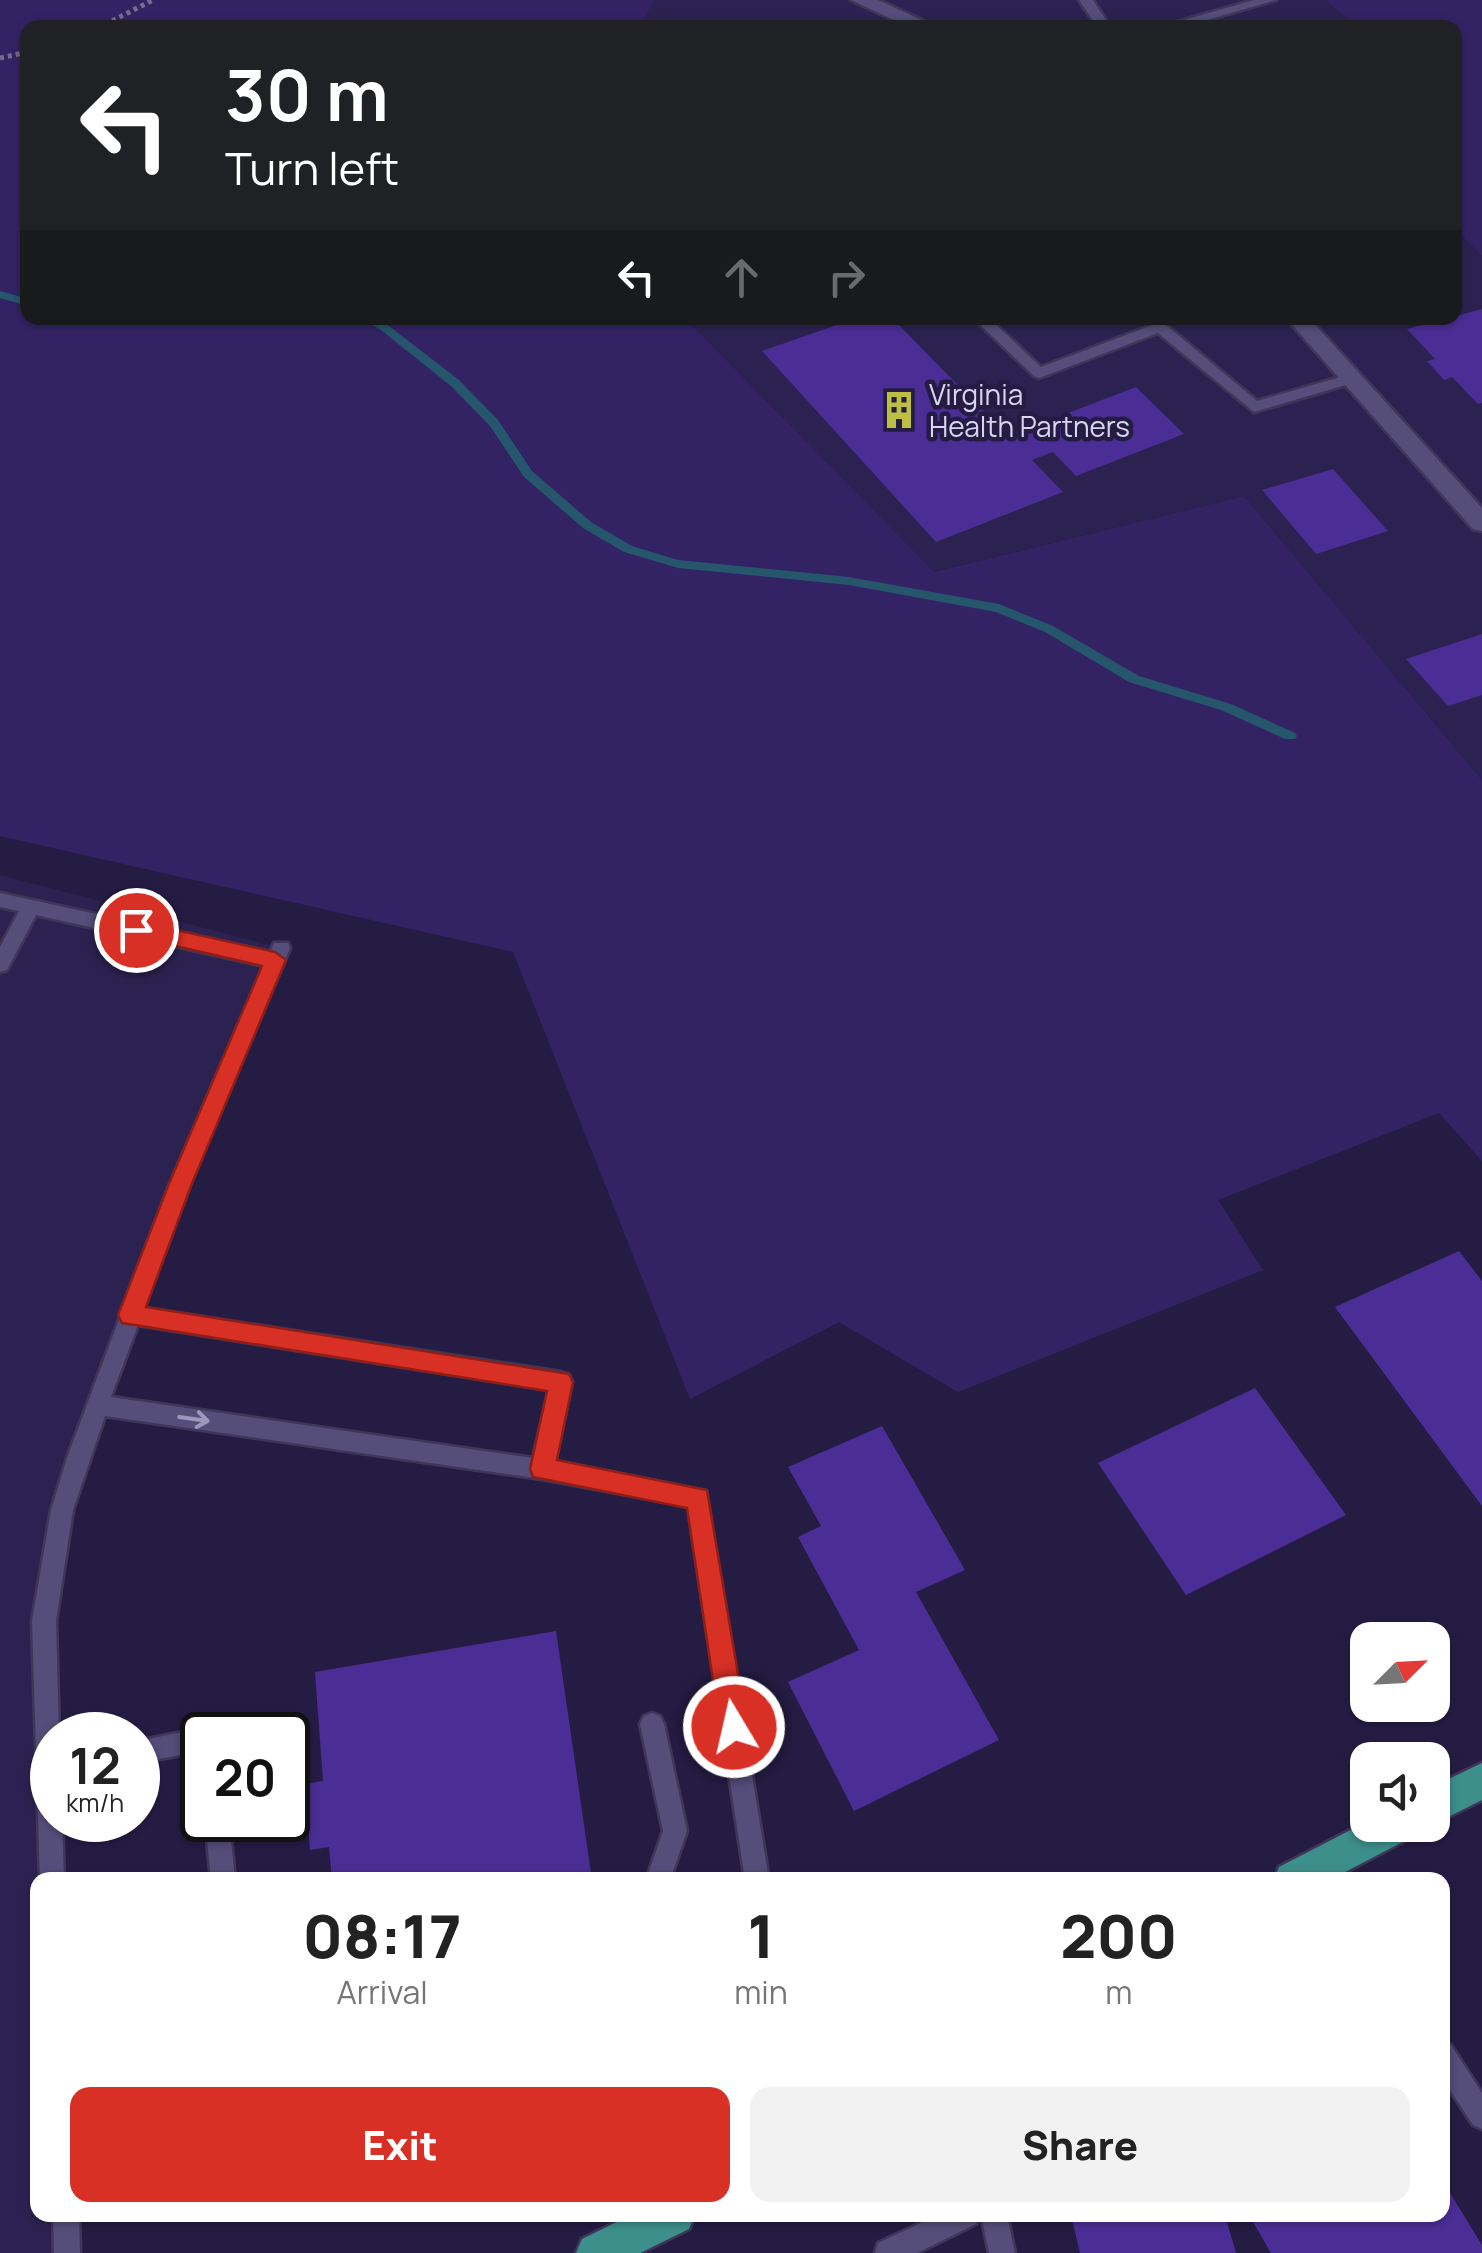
<!DOCTYPE html>
<style>
:root{--surface:#fff;--page:#f2f2f2;--text:#222;--muted:#767676;--accent:#d93025}
body{margin:0;font-family:Manrope,sans-serif;background:var(--page);color:var(--text);height:100vh;display:flex;flex-direction:column;font-size:38px;white-space:nowrap}
*{box-sizing:border-box;margin:0}
p{font-size:32px;color:var(--muted)}
.icon{flex:none;width:55px;height:55px;fill:none;stroke:currentColor;stroke-width:2;stroke-linecap:round;stroke-linejoin:round}
.map{position:relative;flex:1;overflow:hidden}
.sheet{position:absolute;left:30px;top:1872px;width:1420px;height:350px;display:flex;flex-direction:column;background:var(--surface);border-radius:20px;box-shadow:0 2px 8px #0004}
.sheet>*{flex:none}
.guide{position:absolute;left:20px;top:20px;width:1442px;height:305px;border-radius:20px;box-shadow:0 2px 8px #0004;background:#202124;color:#fff;overflow:hidden}
.needle{width:65px;rotate:66deg}
.fabs{position:absolute;left:1350px;top:1622px;display:grid;gap:20px}
.fabs a{display:grid;place-items:center;width:100px;height:100px;border-radius:20px;background:var(--surface);box-shadow:0 2px 8px #0004;font-size:50px}
.speed{position:absolute;left:30px;top:1712px;display:flex;gap:20px;font-size:50px;font-weight:700;text-align:center}
.speed>*{display:grid;place-content:center;width:130px;height:130px;border-radius:50%;background:var(--surface);box-shadow:0 2px 8px #0004;line-height:1}
.speed small{font-size:25px;font-weight:400}
.speed .limit{border:5px solid #111;border-radius:15px;background:#fff;color:#111}
.pin{position:absolute;display:grid;place-items:center;width:85px;height:85px;color:#fff;margin:-42px;border:5px solid #fff;border-radius:50%;box-shadow:0 2px 10px #0007}
.me{position:absolute;width:110px;margin:-55px;rotate:351deg;stroke-linejoin:round;filter:drop-shadow(0 0 8px #0008)}
.turn{display:flex;align-items:center;gap:35px;height:210px;padding:0 40px;font-size:45px}
.turn .icon{width:130px;height:130px;stroke-width:2.5}
.turn b{display:block;font-size:70px;line-height:85px}
.lanes{display:flex;align-items:center;height:95px;padding:0 40px;background:#0003;justify-content:center;gap:50px;direction:ltr}
.lanes .off{opacity:.35}
.eta{display:flex;justify-content:space-evenly;align-items:center;height:170px;text-align:center}
.eta b{font-size:60px;font-weight:800;line-height:70px}
.button{display:flex;gap:20px;margin-top:auto;padding:20px 40px}
.button a{flex:1;height:115px;border-radius:20px;background:var(--accent);color:#fff;font-size:40px;font-weight:800;line-height:115px;text-align:center}
.button a+a{background:var(--page);color:var(--text)}
.map>svg:first-child{display:block}
.built{fill:#2c2251}
.green{fill:#332364}
.lines{fill:none;stroke-linecap:round;stroke-linejoin:round}
.stream{fill:#25566c;fill-rule:evenodd}
.building{fill:#4b2e95}
.lane-casing{stroke:#3f3659;stroke-width:5}
.street-casing{stroke:#3f3659;stroke-width:5}
.primary-casing{stroke:#3f3659;stroke-width:5}
.path{stroke:#736d8f;stroke-width:5;stroke-dasharray:4 4;stroke-linecap:butt}
.lane{fill:#554e7b;fill-rule:evenodd}
.street{fill:#554e7b;fill-rule:evenodd}
.primary{fill:#3d8f8b;fill-rule:evenodd}
.oneway{stroke:#9c98bb}
.route{fill:#d93025;stroke:#8d1f18;stroke-width:2.5}
.labels{text-anchor:middle;dominant-baseline:central;stroke-width:9;stroke-linejoin:round;paint-order:stroke}
.far-poi-label{font-size:28px;fill:#d7d5ef;stroke:#251c44;text-anchor:start}
</style>
<div class="map">
<svg width="1482" height="2253" viewBox="0 0 1482 2253">
<rect width="100%" height="100%" fill="#251c44"/>
<g class="built">
<path d="M654,0H1326L1357,27L640,28Z"/>
<path d="M1455,229L1482,256V780L1244,496L933,572L685,318H1455Z"/>
<path d="M0,875L281,948L130,1315L48,1593L52,1880H38V2215H66L67,2253H0Z"/>
</g>
<g class="green">
<path d="M0,0H654L640,28H28V318H685L934,572L1244,496L1482,780V1161L1439,1113L1218,1200L1263,1270L958,1392L839,1322L690,1399L513,952L0,836Z"/>
<path d="M1326,0H1482V256L1455,229V128L1460,122L1455,116V28L1357,27Z"/>
</g>
<g class="lines">
<g class="stream">
<path d="M0,291L28,299V306L0,298Z"/>
<path d="M360,318H373L389,326L459,380L498,420L532,471L591,522L632,546L678,560L849,577L999,604L1053,626L1139,676L1231,704L1295,733L1297,736L1295,739H1285L1221,710L1129,682L1045,632L996,612L849,585L678,568L624,552L583,528L524,477L490,426L451,386L381,330Z"/>
</g>
</g>
<g class="building">
<path d="M1482,309V403L1478,404L1452,377L1444,380L1427,361L1435,359L1407,329Z"/>
<path d="M857,318H892L1008,436L1136,387L1184,434L1076,476L1053,452L1032,460L1063,492L936,542L762,351Z"/>
<path d="M1333,469L1388,531L1316,554L1262,490Z"/>
<path d="M1482,634V695L1448,706L1406,659Z"/>
<path d="M1459,1251L1482,1281V1506L1335,1307Z"/>
<path d="M1255,1388L1346,1515L1186,1595L1098,1463Z"/>
<path d="M882,1426L965,1570L916,1592L999,1740L854,1811L788,1682L859,1650L798,1537L821,1526L788,1467Z"/>
<path d="M556,1631L592,1880H332L329,1847L310,1850L305,1784L323,1781L315,1672Z"/>
<path d="M1442,2180L1482,2245V2253H1271L1249,2215H1442Z"/>
<path d="M1071,2215H1225L1236,2253H1080Z"/>
</g>
<g class="lines">
<g class="lane-casing">
<g id="lane">
<path d="M1079,0H1093L1111,28H1098Z"/>
<path d="M1254,0H1276L1179,28H1156Z"/>
<path d="M973,318H989L1041,367L1155,324H1165L1257,401L1351,374L1359,379L1356,382L1254,412L1158,333L1039,378L1034,376Z"/>
<path d="M0,893L270,952L274,943H288L290,948L189,1186L144,1308L561,1372L569,1375L572,1382L555,1461L706,1491L769,1880H745L688,1506L542,1479L105,1416L73,1510L56,1621L59,1735H52V1820H62L64,1880H40L32,1621L51,1510L67,1458L169,1186L264,966L36,915L7,970L0,972V947L19,911L0,907ZM138,1325L549,1390L533,1458L111,1397Z"/>
<path d="M652,1713L660,1716L664,1724L687,1831L670,1880H646L663,1831L640,1724L644,1716Z"/>
<path d="M202,1728L212,1735H202V1751L138,1763V1741Z"/>
<path d="M205,1820H229L235,1880H211Z"/>
<path d="M1442,2041L1451,2045L1482,2093V2129L1473,2125L1442,2078Z"/>
<path d="M53,2215H79L80,2253H54Z"/>
<path d="M938,2215H980L976,2224L917,2253H875L878,2243Z"/>
<path d="M981,2215H1007L1015,2253H989Z"/>
</g>
</g>
<g class="street-casing">
<g id="street">
<path d="M851,0H878L939,28H911Z"/>
<path d="M1286,318H1309L1482,508V531L1473,529Z"/>
</g>
</g>
<g class="primary-casing">
<g id="primary">
<path d="M1482,1763V1800L1432,1825V1787Z"/>
<path d="M1368,1821V1825H1415L1410,1838L1330,1880H1274L1279,1867Z"/>
<path d="M631,2215H695L689,2229L640,2253H576L582,2239Z"/>
</g>
</g>
<g class="path">
<path d="M98,28L153,0"/>
<path d="M0,58L28,52"/>
</g>
<use href="#lane" class="lane"/>
<use href="#street" class="street"/>
<use href="#primary" class="primary"/>
</g>
<defs><path id="oneway-shaft" d="M-6 0H5M1.5-3L5.5 0L1.5 3" fill="none" stroke-width="1.6" stroke-linecap="round" stroke-linejoin="round" transform="scale(2.5)"/></defs>
<use class="oneway" href="#oneway-shaft" transform="translate(194 1419) rotate(8)"/>
<path class="route" d="M136,921L275,952L286,960L191,1186L146,1307L569,1374L573,1382L557,1460L707,1490L747,1727L743,1737L734,1740L724,1737L720,1727L687,1508L533,1477L530,1469L547,1391L122,1323L118,1315L168,1186L262,966L128,935L125,930Z"/>
<defs>
<g id="building-bare" transform="scale(3)"><path d="M-4-6H4V6H1V3H-1V6H-4ZM-2.5-4.3h1.7v1.8h-1.7ZM.8-4.3h1.7v1.8H.8ZM-2.5-1h1.7V.8h-1.7ZM.8-1h1.7V.8H.8Z" fill="#bdbf43" stroke="#251c44" stroke-width="2.5" paint-order="stroke"/></g>
</defs>
<g fill-rule="evenodd">
<use href="#building-bare" x="899" y="410"/>
</g>
<g class="labels">
<g class="far-poi-label">
<text x="929" y="394">Virginia<tspan x="929" dy="32">Health Partners</tspan></text>
</g>
</g>
</svg>
<div class="fabs">
<a><svg class="needle" viewBox="-14 -14 28 28"><path d="M0-13l5 13h-10z" fill="#e53935"/><path d="M0 13l5-13h-10z" fill="#767676"/></svg></a>
<a><svg class="icon" aria-label="sound" viewBox="0 0 24 24"><path d="M4 9h4l5-4v14l-5-4H4zM17 9q2 3 0 6"/></svg></a>
</div>
<div class="speed"><div>12<small>km/h</small></div><div class="limit">20</div></div>
<div class="pin" style="left:136px;top:930px;background:#d93025"><svg class="icon" aria-label="arrive" viewBox="0 0 24 24"><path d="M6 21V4h12l-3 4 3 4H6"/></svg></div>
<svg class="me" style="left:734px;top:1727px" viewBox="-20 -20 40 40"><circle r="17" fill="#d93025" stroke="#fff" stroke-width="3"/><path d="M0-11L8 9 0 5-8 9z" fill="#fff"/></svg>
<div class="guide">
<div class="turn"><svg class="icon" aria-label="left" viewBox="0 0 24 24"><path d="M17 20v-9H6M10 6l-5 5 5 5"/></svg><div><b>30 m</b>Turn left</div></div>
<div class="lanes"><svg class="icon" aria-label="left" viewBox="0 0 24 24"><path d="M17 20v-9H6M10 6l-5 5 5 5"/></svg><svg class="icon off" aria-label="ahead" viewBox="0 0 24 24"><path d="M12 20V5M6 11l6-6 6 6"/></svg><svg class="icon off" aria-label="right" viewBox="0 0 24 24"><path d="M7 20v-9h11M14 6l5 5-5 5"/></svg></div>
</div>
<section class="sheet">
<div class="eta">
<div><b>08:17</b><p>Arrival</p></div>
<div><b>1</b><p>min</p></div>
<div><b>200</b><p>m</p></div>
</div>
<div class="button"><a>Exit</a><a>Share</a></div>
</section>
</div>
